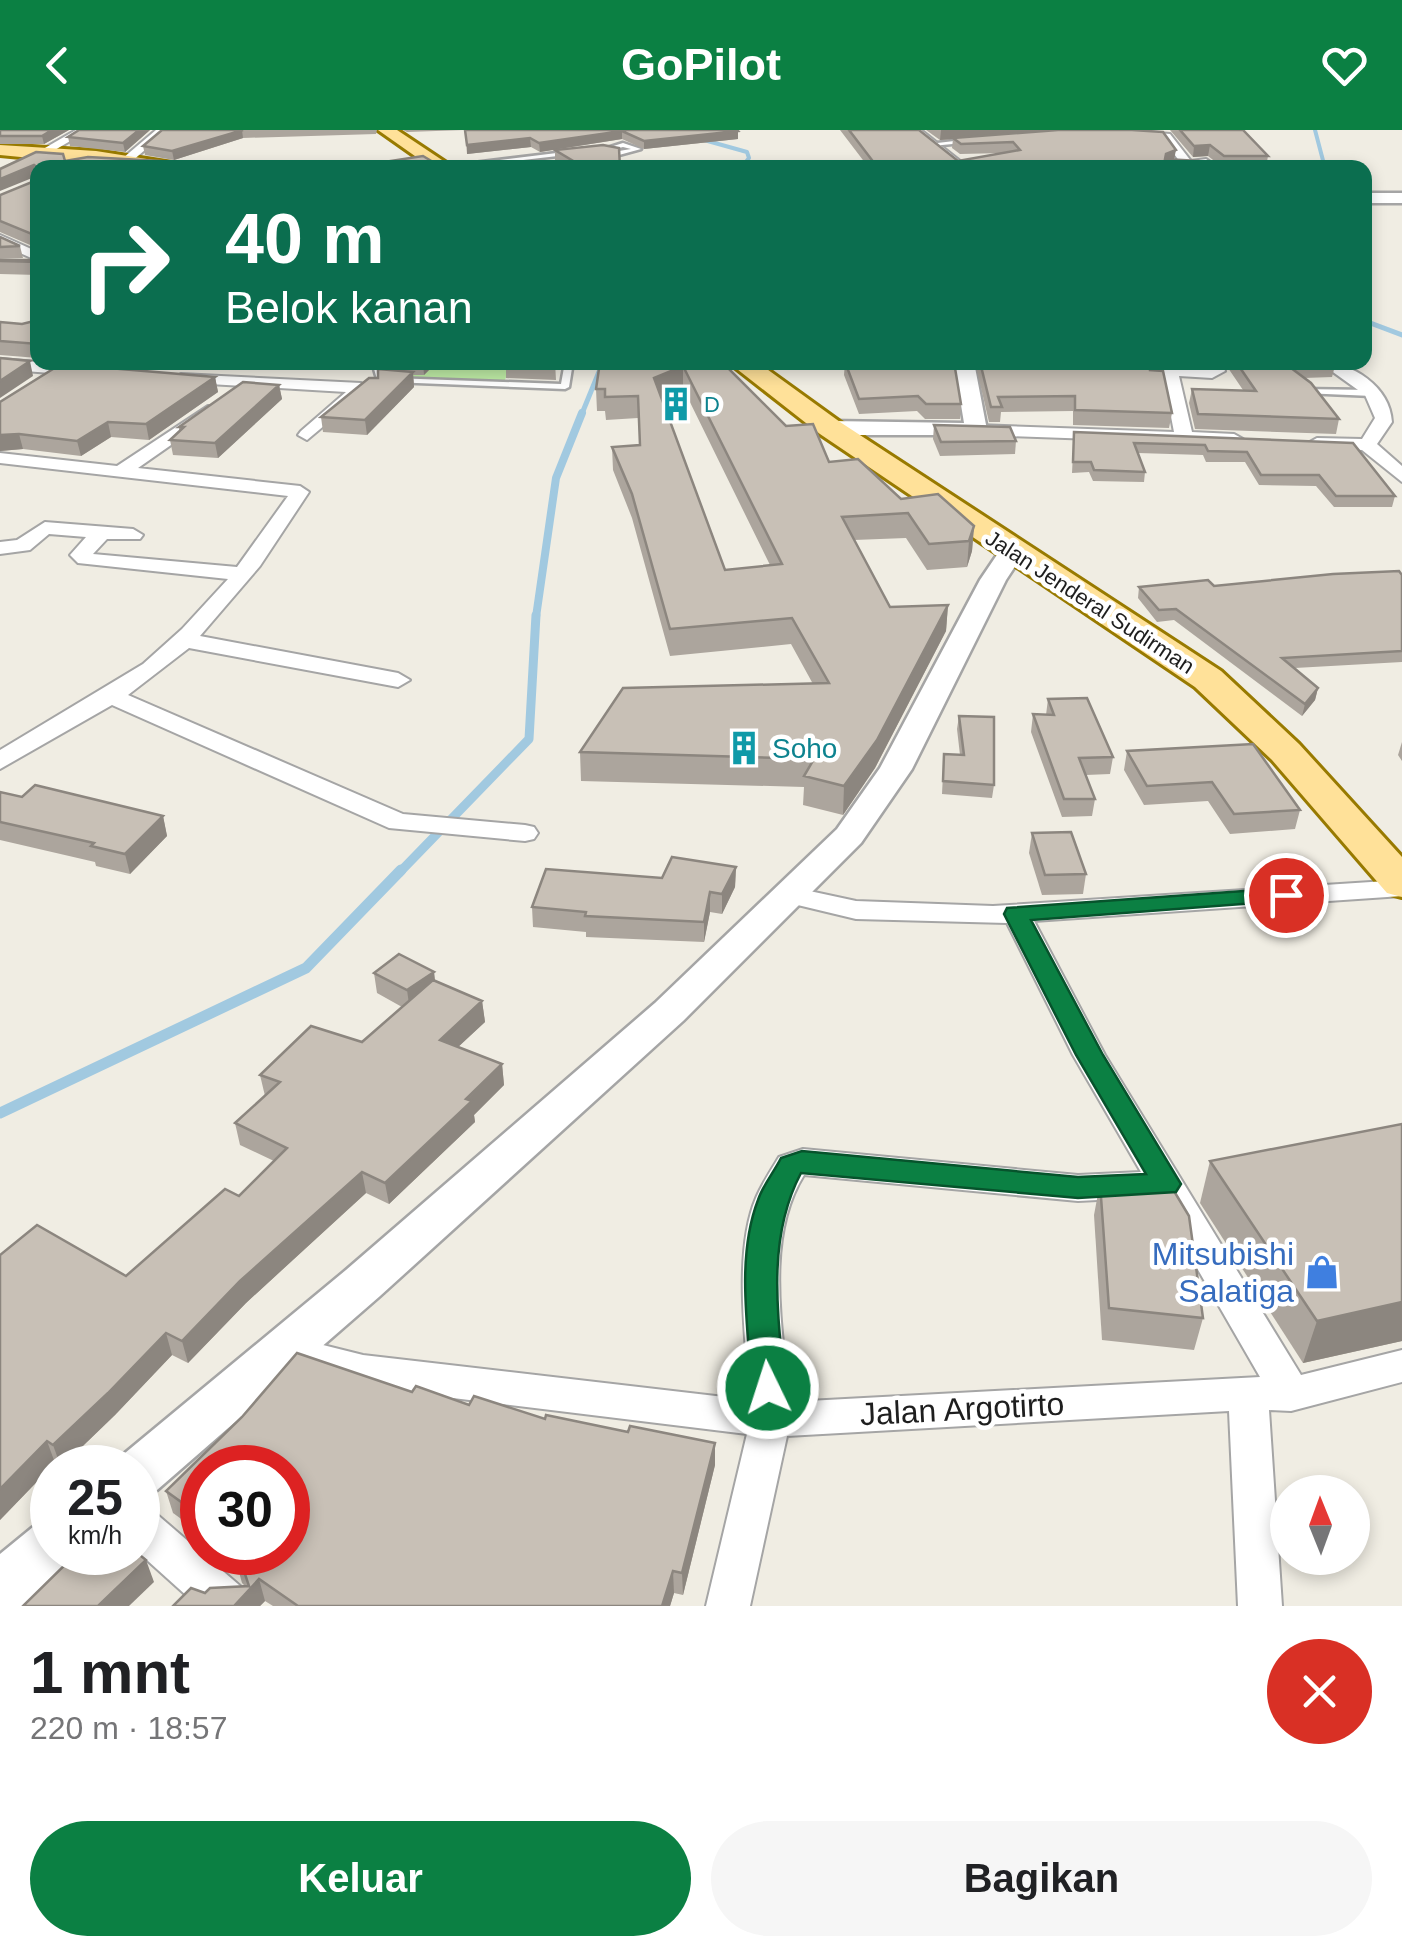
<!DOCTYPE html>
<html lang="id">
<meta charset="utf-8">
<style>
:root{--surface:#fff;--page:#f6f6f6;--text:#202124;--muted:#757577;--accent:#0b8043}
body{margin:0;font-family:Arial,sans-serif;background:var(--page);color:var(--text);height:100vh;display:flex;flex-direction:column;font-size:38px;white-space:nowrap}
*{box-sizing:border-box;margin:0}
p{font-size:32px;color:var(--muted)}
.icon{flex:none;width:55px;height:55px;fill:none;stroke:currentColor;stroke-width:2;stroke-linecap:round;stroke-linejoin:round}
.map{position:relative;height:1476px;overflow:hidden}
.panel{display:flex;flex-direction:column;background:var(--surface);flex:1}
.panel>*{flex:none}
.guide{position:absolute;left:30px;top:30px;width:1342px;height:210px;border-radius:20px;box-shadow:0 5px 15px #0003;background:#0b6e4f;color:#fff;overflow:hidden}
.needle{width:65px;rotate:359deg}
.buttons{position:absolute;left:1270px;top:1345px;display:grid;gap:20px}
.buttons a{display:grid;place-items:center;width:100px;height:100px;border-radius:50%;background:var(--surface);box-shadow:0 5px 15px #0003;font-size:50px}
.speed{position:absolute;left:30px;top:1315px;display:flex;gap:20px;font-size:50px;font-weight:700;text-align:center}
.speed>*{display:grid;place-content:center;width:130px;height:130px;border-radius:50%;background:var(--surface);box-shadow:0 5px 15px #0003;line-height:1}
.speed small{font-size:25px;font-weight:400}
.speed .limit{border:15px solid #d22;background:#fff;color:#111}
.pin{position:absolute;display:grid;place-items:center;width:85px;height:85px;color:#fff;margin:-42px;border:5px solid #fff;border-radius:50%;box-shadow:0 2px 10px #0007}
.me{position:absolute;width:110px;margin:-55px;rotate:356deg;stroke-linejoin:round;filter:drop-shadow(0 0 8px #0008)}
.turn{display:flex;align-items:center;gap:35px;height:210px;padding:0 30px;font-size:45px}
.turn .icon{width:130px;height:130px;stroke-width:2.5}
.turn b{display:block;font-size:70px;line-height:85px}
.round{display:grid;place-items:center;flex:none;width:105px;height:105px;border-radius:52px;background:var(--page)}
.headline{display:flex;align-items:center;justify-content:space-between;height:170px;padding:0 30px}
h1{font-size:60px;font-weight:700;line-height:75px}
.primary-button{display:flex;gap:20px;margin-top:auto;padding:20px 30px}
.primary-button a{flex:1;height:115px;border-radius:60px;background:var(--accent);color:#fff;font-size:40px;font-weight:700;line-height:115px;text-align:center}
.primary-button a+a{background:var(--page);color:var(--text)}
header{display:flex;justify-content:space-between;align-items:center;height:130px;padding:0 30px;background:var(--accent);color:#fff;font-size:45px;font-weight:700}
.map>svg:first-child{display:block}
.grass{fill:#bfeda6}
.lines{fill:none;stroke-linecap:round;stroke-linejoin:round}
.stream-far4{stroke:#a1c9e0;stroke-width:4}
.stream-far3{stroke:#a1c9e0;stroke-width:5}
.stream-far2{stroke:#a1c9e0;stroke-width:8}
.stream-far1{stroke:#a1c9e0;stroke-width:9}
.stream{stroke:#a1c9e0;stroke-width:11}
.service-casing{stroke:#a5a5a5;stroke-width:5}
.minor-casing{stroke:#a5a5a5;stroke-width:4}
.tertiary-casing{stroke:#a5a5a5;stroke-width:5}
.primary-casing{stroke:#987a00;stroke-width:6}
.service{fill:#fff;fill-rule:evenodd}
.minor{fill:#fff;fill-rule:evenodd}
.tertiary{fill:#fff;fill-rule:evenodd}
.primary{fill:#ffe199;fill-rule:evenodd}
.wall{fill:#aca59d;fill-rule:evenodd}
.shaded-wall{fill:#8c867f}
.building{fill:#c8c0b6;stroke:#8c867f;stroke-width:2.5;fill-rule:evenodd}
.route{fill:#0b8043;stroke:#07532c;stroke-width:2.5}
.labels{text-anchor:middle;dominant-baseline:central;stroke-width:9;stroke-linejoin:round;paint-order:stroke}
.far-culture-label{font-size:22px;fill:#0d838f;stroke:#fff;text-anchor:start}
.far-street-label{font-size:22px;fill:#1e1e1e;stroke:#fff}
.culture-label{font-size:28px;fill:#0d838f;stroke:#fff;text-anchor:start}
.near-shop-label{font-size:32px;fill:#366cbe;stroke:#fff;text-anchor:end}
.near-street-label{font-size:32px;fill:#1e1e1e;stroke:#fff}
</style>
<header><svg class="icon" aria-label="back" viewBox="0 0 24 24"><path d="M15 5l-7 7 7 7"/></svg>GoPilot<svg class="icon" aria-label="heart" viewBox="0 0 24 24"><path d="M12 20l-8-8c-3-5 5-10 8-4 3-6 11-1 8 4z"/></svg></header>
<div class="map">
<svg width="1402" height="1476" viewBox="0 0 1402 1476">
<rect width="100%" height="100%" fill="#f0ede3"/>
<path class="grass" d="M512,233L504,252L401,246L389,239Z"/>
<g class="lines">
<g class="stream-far4">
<path d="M689,0L704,10L747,22L749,28L741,38"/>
<path d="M1315,0L1325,38"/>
</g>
<g class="stream-far3">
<path d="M1365,191L1402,205"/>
<path d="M581,286L603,232"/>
</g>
<path class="stream-far2" d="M536,487L556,348L582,283"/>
<path class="stream-far1" d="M399,743L529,609L536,485"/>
<path class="stream" d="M0,983L306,838L401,740"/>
<g class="service-casing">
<g id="service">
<path d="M971,9L973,12L932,16L929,14Z"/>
<path d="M623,13L641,19L619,25L601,20ZM623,17L631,19L619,21L611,20Z"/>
<path d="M573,21L575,24L455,38L441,37Z"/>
<path d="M372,232H380L384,245L392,248L561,254L565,232H573L569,257L565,259L392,252L377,249Z"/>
<path d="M1300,259L1372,260L1376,263L1372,266L1303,263L1299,261Z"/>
</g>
</g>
<g class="minor-casing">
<g id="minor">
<path d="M76,0H89L48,24L38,22Z"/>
<path d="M156,0H168L131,32H123V28Z"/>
<path d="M909,0H921L969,38H956Z"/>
<path d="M1122,0L1170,4L1191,31L1206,29L1219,38H1166L1180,32L1163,9L1131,7Z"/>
<path d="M0,105L38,122V131L0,114Z"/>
<path d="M0,229L88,236L96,241L88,246L0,239Z"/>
<path d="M1122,232L1208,238L1205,232H1221L1225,241L1212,248L1179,246L1192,302L1234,304L1243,309L1234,314L977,305L968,300L977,295L1174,302L1163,245L1130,242Z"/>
<path d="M1319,232C1352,232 1390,256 1392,292L1377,314L1402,336V352L1362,320L1311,317L1308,313L1317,308L1362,309L1375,288L1365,265Z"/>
<path d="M181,244L361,253L369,258L307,310L298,305L301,301L346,262L175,252L173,249Z"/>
<path d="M208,276L214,277V285L138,338L300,356L309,362L260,436L200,506L398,543L410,550L398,557L189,518L128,565L403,684L525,695L534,697L538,703L534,709L525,711L389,698L112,575L0,639V620L143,534L182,499L228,449L78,433L70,425L86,407L49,404L30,420L0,424V412L17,410L45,392L133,399L143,405L140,409H107L93,424L237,437L288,366L0,333V323L117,336Z"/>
<path d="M1402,750V766L1034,791L1105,925L1301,1245L1402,1220V1252L1291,1281L1269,1280L1282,1476H1238L1229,1281L787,1306L750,1476H706L747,1304L363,1257L269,1232L264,1221L269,1210L283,1205L363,1225L750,1270C746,1213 733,1122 756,1068C762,1054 771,1040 779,1027L803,1019L1078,1045L1141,1042L1073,925L1007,793L856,789L781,771L777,765L781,759L791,757L856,771L993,776ZM804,1045L1078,1071L1156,1067L1260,1247L789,1272C783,1200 764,1109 804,1045Z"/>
<path d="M138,1376L153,1381L246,1461L252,1476H198L138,1422Z"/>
</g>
</g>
<g class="tertiary-casing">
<g id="tertiary">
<rect x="1365" y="63" width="37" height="10"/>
<path d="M954,232H974L987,300L984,305H830L819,298L830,291L964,293Z"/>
<path d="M1012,413L1025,421L1006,450L912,639L861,713L683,891L380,1166L157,1360L138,1367V1338H115L119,1328L346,1140L655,873L837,699L880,638L980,450L1003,416Z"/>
<path d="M52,1390V1422H76L71,1433L22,1476H0V1424L33,1397Z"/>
</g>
</g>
<g class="primary-casing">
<g id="primary">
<path d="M378,0H397L454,38H432Z"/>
<path d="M0,15L96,21L172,33L181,38H135L0,25Z"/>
<path d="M728,232H757L840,292L1221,541L1299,614L1402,727V767L1387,763L1272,630L1195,557L820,304Z"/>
</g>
</g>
<use href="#service" class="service"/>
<use href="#minor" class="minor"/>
<use href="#tertiary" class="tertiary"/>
<use href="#primary" class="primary"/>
</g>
<g class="wall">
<path d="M0,0H69L44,14H0Z"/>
<path d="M79,0H150L125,22L70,16L68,7Z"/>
<path d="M162,0H377L376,4L243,8L174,30L145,25L143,16Z"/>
<path d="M403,0H737L738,9L644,19L622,9L540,22L531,17L467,24L465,0L407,2Z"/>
<path d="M840,0H919L958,31L1005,23L960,24L952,18L953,9L940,10L926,0H1041V2L1206,38H869Z"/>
<path d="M1167,0H1243L1268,26L1266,37H1222L1208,26L1193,27L1170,0Z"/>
<path d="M555,20L620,38H566L555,31Z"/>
<path d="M37,50V118L0,102V65Z"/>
<path d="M0,107L20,116L23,128L0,129Z"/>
<path d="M0,130H38V145L0,144Z"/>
<path d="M38,190V228L0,225V192L22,194Z"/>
<path d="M107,232H231L222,240Z"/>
<path d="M383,232H555L556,250L506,248V233L432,237L424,245H413L414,257L367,305L323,302L321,287L378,248L386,240Z"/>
<path d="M600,232L730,238L728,239L786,296L829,332L901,369L974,396L972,421L967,437L927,440L906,408L854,410L890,477L948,475L946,501L875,638L843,685L803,675L804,657L581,651L580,622L813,554L791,514L670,526L632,388L613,340L612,317L640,315L638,288L606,290L605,281H597L596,259ZM683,258L770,435L725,440L661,267Z"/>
<path d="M845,232L961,274L960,289H925L917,281L859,284L844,245Z"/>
<path d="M975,232L1150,233V240L1172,283L1169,298L1073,295V281L1001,282L1000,292H989Z"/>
<path d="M1224,232H1336L1332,247L1304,248L1339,289L1336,304L1195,299L1189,273L1192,259L1243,260Z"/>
<path d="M215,247L218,262L149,310L111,307L81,326L23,319L0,321V272Z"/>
<path d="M279,255L282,269L218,328L173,325L170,310L179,301V297Z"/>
<path d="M934,295L1016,311L1015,324L940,326L933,309Z"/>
<path d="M1074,302L1353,313L1395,366L1392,377H1334L1316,356L1259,355L1245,332H1206L1203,325L1138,323L1145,342L1144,352L1093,351L1089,342L1072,343Z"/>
<path d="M1402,445V532L1295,538L1318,558L1315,570L1302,586L1174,490L1157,492L1138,468L1139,457L1214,456Z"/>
<path d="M1048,569L1113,627L1110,644L1086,645L1095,669L1092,686L1062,687L1031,602L1033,584L1046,585Z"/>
<path d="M959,586L994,655L992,668L942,664L944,624L960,625L957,599Z"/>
<path d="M1402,612V631L1398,625Z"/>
<path d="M1127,621L1300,680L1295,699L1230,704L1208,671L1144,675L1124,640Z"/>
<path d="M0,662L22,667L163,686L167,706L130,744L96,736L95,732L0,710Z"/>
<path d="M1032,703L1086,744L1083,764L1042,765L1029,723Z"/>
<path d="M736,737L735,757L722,784L710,782L704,812L586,807V802L533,797L532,777L662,748Z"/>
<path d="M434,842L435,851L482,871L485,892L458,917L502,934L504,955L474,985L475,992L389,1074L366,1063L246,1173L188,1233L172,1225L115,1285L61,1337L55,1333L0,1390V1125L126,1146L239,1066L274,1031L240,1015L235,993L265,966L260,945L362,912L402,877L377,863L374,843Z"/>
<path d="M1402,994V1211L1303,1233L1200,1073L1210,1031Z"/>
<path d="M1100,1053L1203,1188L1194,1220L1102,1210L1094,1085Z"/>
<path d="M297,1223L412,1262L416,1256L469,1275L474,1266L545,1289L546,1285L628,1302L630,1296L715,1313V1335L683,1465L674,1463L670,1476H273L265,1471L260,1476H234L249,1459L234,1476H173L191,1458L205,1463L210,1458L246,1457L242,1453L236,1431L238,1429L228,1422H288V1338H202V1404L173,1383L166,1361L242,1287Z"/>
</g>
<g class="shaded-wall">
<path d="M52,0H69L44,14L42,6Z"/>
<path d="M139,0H150L125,22L123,13Z"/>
<path d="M242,0L243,8L174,30L172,21Z"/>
<path d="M941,0H1041L1040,3L940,10Z"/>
<path d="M622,1V9L540,22L539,13Z"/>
<path d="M738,1V9L644,19V11Z"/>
<path d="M530,8L531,17L467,24V15Z"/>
<path d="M1210,15L1208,26L1193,27L1194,16Z"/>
<path d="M1176,20L1174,30L1165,35L1166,24Z"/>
<path d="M34,35L37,46L0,61V49Z"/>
<path d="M30,231L33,246L0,268V251Z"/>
<path d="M221,232H231L222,240Z"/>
<path d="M423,232H432V237L424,245Z"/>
<path d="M683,236V258L655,270L654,248Z"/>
<path d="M413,242L414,257L367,305L365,290Z"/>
<path d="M215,247L218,262L149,310L146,294Z"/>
<path d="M279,255L282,269L218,328L215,313Z"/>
<path d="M108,292L111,307L81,326L77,311Z"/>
<path d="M19,304L23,319L0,321V305Z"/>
<path d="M974,396L972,421L967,437L969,411Z"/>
<path d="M948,475L946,501L875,638L843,685L844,656Z"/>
<path d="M1318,558L1315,570L1302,586L1305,574Z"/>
<path d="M163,686L167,706L130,744L125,724Z"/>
<path d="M736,737L735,757L722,784V764Z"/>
<path d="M710,762V782L704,812V792Z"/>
<path d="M434,842L436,862L410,881L407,860Z"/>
<path d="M482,871L485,892L443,931L440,910Z"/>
<path d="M502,934L504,955L474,985L475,992L389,1074L385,1053Z"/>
<path d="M362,1042L366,1063L246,1173L188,1233L182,1211L240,1151Z"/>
<path d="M1402,1172V1211L1303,1233L1317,1191Z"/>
<path d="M166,1203L172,1225L115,1285L61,1337L53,1315Z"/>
<path d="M47,1311L55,1333L0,1390V1359Z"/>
<path d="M715,1313V1335L683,1465L682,1443Z"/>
<path d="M146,1430L154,1452L129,1476H98Z"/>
<path d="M673,1441L674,1463L670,1476H662Z"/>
<path d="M259,1449L265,1471L260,1476H234Z"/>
</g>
<g class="building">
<path d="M0,0H52L42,6H0Z"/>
<path d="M79,0H139L123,13L68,7Z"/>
<path d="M162,0H243L172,21L143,16Z"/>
<path d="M465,0H737L738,1L644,11L622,1L539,13L530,8L467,15Z"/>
<path d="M849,0H919L958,31L1020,20L1013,12L961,14L953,8L1058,0H1132L1163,2L1176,20L1166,24L1165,29L1199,31L1206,38H878Z"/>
<path d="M1180,0H1243L1268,26H1224L1210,15L1194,16Z"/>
<path d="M603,15L619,18L620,38H585L555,20Z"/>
<path d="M36,22L63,24L65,31L88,27L161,31L191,38H38L34,35L0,49V39Z"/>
<path d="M423,26L443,38H345Z"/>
<path d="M38,47V124L37,106L0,91V65L37,50Z"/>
<path d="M0,107L20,116L0,117Z"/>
<path d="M0,130H38V132L0,131Z"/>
<path d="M38,190V214L0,211V192L22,194Z"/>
<path d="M0,228L30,231L0,251Z"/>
<path d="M507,232H555V236L505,234Z"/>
<path d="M600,232H722L786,296L813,294L829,332L858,329L901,369L938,364L974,396L969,411L929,414L908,383L842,387L890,477L948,475L877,610L844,656L804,646L814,629L580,622L623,558L829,553L792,488L670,499L632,364L612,317L640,315L638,266L605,267V259H596ZM683,236L782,434L725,440L654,248Z"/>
<path d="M845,232H954L961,274H926L918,266L859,269Z"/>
<path d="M980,232L1150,233V240L1163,241L1172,283L1075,280V266L998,267L1002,277H991Z"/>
<path d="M1236,232H1283L1311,253L1339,289L1198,284L1192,259L1256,261Z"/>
<path d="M61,234L215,247L146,294L108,292L77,311L19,304L0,305V272Z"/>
<path d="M378,239L413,242L365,290L321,287L369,248H378Z"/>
<path d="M243,252L279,255L215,313L170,310L184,297H179Z"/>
<path d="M934,295L1010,297L1016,311L941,312Z"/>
<path d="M1074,302L1353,313L1395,366H1336L1319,345H1261L1247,322L1208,321L1205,315L1134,313L1145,342L1094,340L1091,332H1073Z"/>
<path d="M1399,441L1402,445V521L1282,528L1318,558L1305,574L1176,479L1159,480L1139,457L1208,450L1214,456L1333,444Z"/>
<path d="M1087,568L1113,627L1079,628L1095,669H1064L1033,584L1054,585L1048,569Z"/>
<path d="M959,586L994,587V655L943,651L944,624L964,625Z"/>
<path d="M1253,614L1300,680L1234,684L1212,652L1147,656L1127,621Z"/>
<path d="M35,655L163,686L125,724L91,716L94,713L0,692V662L22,667Z"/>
<path d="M1071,702L1086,744L1045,745L1032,703Z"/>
<path d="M672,727L736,737L722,764L710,762L704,792L585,786L586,782L532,777L546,739L662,748Z"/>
<path d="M399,824L434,842L407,860L374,843Z"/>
<path d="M433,850L482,871L440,910L502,934L466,969L472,971L385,1053L362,1042L240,1151L182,1211L166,1203L108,1263L53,1315L47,1311L0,1359V1125L37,1095L126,1146L225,1059L239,1066L287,1018L235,993L280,952L260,945L311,896L362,912Z"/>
<path d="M1402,994V1172L1317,1191L1210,1031Z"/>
<path d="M1100,1053L1174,1061L1189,1086L1203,1188L1109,1178Z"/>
<path d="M297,1223L412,1262L416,1256L469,1275L474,1266L545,1289L546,1285L628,1302L630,1296L715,1313L682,1443L673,1441L662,1476H298L259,1449L234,1476H173L191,1458L205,1463L210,1458L249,1456L243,1438L236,1431L245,1422H288V1338H202V1387L166,1361L242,1287Z"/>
<path d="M78,1422H136L146,1430L98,1476H23Z"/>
</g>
<path class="route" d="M1286,758L1294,760L1298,765L1294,770L1031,790L1103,925L1181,1054L1176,1062L1078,1068L801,1043C766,1109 778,1186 785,1258L780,1268L768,1272L757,1268L752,1258C748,1199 736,1127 758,1070C763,1055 774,1042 781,1028L802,1021L1078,1047L1146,1044L1076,925L1004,784L1007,778Z"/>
<defs>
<g id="building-bare" transform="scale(2.7)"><path d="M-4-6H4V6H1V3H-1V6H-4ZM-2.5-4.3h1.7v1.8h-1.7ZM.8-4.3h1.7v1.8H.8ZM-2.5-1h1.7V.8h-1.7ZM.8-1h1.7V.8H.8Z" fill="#0f9aa8" stroke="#fff" stroke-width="2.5" paint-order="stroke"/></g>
<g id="shop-bare" transform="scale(2.7)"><path d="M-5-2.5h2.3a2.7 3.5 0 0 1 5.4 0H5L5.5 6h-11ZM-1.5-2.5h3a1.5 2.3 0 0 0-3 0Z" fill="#3f7fe0" stroke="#fff" stroke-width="2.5" paint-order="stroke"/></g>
</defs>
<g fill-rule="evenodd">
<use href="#building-bare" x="676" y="274"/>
<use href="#building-bare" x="744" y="618"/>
<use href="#shop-bare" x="1322" y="1142"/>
</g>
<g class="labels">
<g class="far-culture-label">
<text x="704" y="274">D</text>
</g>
<g class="far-street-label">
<text transform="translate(1090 472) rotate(33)">Jalan Jenderal Sudirman</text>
</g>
<g class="culture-label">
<text x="772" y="618">Soho</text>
</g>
<g class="near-shop-label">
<text x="1294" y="1124">Mitsubishi<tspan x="1294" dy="37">Salatiga</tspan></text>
</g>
<g class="near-street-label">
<text transform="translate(962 1279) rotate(-3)">Jalan Argotirto</text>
</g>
</g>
</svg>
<div class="buttons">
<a><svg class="needle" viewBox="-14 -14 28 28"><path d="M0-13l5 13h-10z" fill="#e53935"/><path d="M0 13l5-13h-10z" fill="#757577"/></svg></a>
</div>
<div class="speed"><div>25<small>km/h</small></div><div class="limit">30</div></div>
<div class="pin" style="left:1286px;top:765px;background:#d93025"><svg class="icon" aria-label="arrive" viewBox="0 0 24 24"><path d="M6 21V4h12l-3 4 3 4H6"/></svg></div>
<svg class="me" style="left:768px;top:1258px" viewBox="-20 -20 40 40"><circle r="17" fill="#0b8043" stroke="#fff" stroke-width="3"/><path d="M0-11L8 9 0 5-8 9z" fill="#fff"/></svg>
<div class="guide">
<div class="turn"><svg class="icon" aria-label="right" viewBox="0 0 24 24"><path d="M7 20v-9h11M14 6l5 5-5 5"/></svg><div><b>40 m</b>Belok kanan</div></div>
</div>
</div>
<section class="panel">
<div class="headline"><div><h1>1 mnt</h1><p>220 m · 18:57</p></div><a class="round" style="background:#d93025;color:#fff"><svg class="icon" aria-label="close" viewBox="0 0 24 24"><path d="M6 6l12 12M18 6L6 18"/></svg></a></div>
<div class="primary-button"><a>Keluar</a><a>Bagikan</a></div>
</section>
